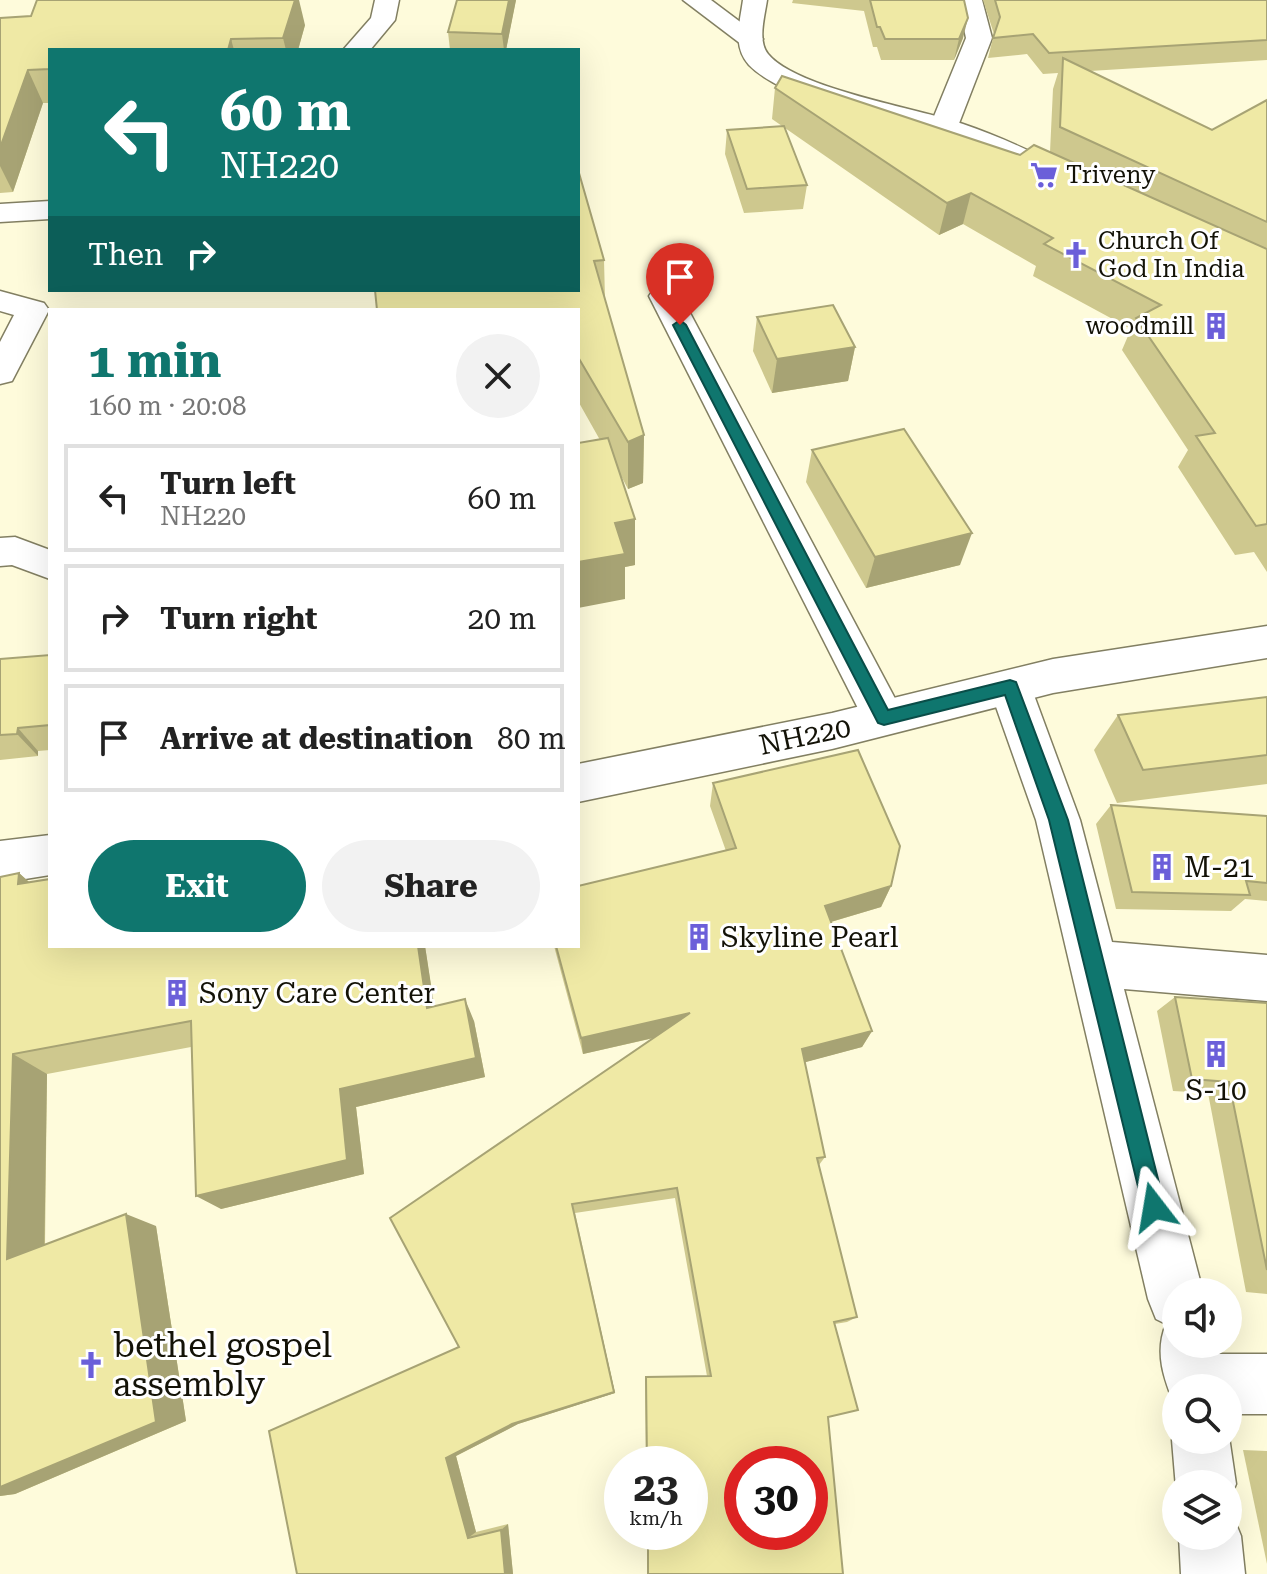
<!DOCTYPE html>
<meta charset="utf-8">
<style>
:root{--surface:#fff;--page:#f2f2f2;--text:#222;--muted:#767676;--line:#e0e0e0;--accent:#0f766e}
body{margin:0;font-family:"Roboto Serif",serif;background:var(--page);color:var(--text);height:100vh;display:flex;flex-direction:column;font-size:30px;white-space:nowrap}
*{box-sizing:border-box;margin:0}
p{font-size:26px;color:var(--muted)}
.icon{flex:none;width:44px;height:44px;fill:none;stroke:currentColor;stroke-width:2;stroke-linecap:round;stroke-linejoin:round}
.map{position:relative;flex:1;overflow:hidden}
.sheet{position:absolute;left:48px;top:308px;width:532px;height:640px;display:flex;flex-direction:column;background:var(--surface);border-radius:0px;box-shadow:0 8px 32px #0002}
.sheet>*{flex:none}
.banner{position:absolute;left:48px;top:48px;width:532px;height:244px;border-radius:0px;box-shadow:0 8px 32px #0002;background:#0f766e;color:#fff;overflow:hidden}
.fabs{position:absolute;left:1162px;top:1278px;display:grid;gap:16px}
.fabs a{display:grid;place-items:center;width:80px;height:80px;border-radius:50%;background:var(--surface);box-shadow:0 8px 32px #0002;font-size:40px}
.speed{position:absolute;left:604px;top:1446px;display:flex;gap:16px;font-size:40px;font-weight:700;text-align:center}
.speed>*{display:grid;place-content:center;width:104px;height:104px;border-radius:50%;background:var(--surface);box-shadow:0 8px 32px #0002;line-height:1}
.speed small{font-size:20px;font-weight:400}
.speed .limit{border:12px solid #d22;background:#fff;color:#111}
.pin{position:absolute;display:grid;place-items:center;width:68px;height:68px;color:#fff;margin:-82px -34px;border-radius:50% 50% 50% 0;rotate:-45deg;box-shadow:0 0 8px #0007}
.pin .icon{rotate:45deg}
.me{position:absolute;width:88px;margin:-44px;rotate:346deg;stroke-linejoin:round;filter:drop-shadow(0 0 6px #0008)}
.turn{display:flex;align-items:center;gap:28px;height:168px;padding:0 40px;font-size:36px}
.turn .icon{width:104px;height:104px;stroke-width:2.5}
.turn b{display:block;font-size:56px;line-height:68px}
.then{display:flex;align-items:center;height:76px;padding:0 40px;background:#0003;gap:16px;font-size:30px}
.round{display:grid;place-items:center;flex:none;width:84px;height:84px;border-radius:42px;background:var(--page)}
.head{display:flex;align-items:center;justify-content:space-between;height:136px;padding:0 40px}
h1{font-size:48px;font-weight:700;line-height:60px;color:var(--accent)}
.action{display:flex;gap:16px;margin-top:auto;padding:16px 40px}
.action a{flex:1;height:92px;border-radius:48px;background:var(--accent);color:#fff;font-size:32px;font-weight:700;line-height:92px;text-align:center}
.action a+a{background:var(--page);color:var(--text)}
ul{padding:0;list-style:none}
li{display:flex;align-items:center;gap:24px;height:108px;margin:0 16px 12px;padding:0 24px;border:4px solid var(--line);border-radius:0px}
li div{flex:1}
li b{display:block;font-size:30px}
li em{font-style:normal}
.map>svg:first-child{display:block}
.lines{fill:none;stroke-linecap:round;stroke-linejoin:round}
.street-casing{stroke:#827f62;stroke-width:3}
.primary-casing{stroke:#827f62;stroke-width:3}
.highway-casing{stroke:#827f62;stroke-width:3}
.street{fill:#fff;fill-rule:evenodd}
.primary{fill:#fff;fill-rule:evenodd}
.highway{fill:#fff;fill-rule:evenodd}
.wall{fill:#cec88e}
.shaded-wall{fill:#a7a374}
.building{fill:#efe9a5;stroke:#a7a374;stroke-width:2;fill-rule:evenodd}
.route{fill:#0f766e;stroke:#0a4d48;stroke-width:2}
.labels{text-anchor:middle;dominant-baseline:central;stroke-width:6;stroke-linejoin:round;paint-order:stroke}
.far-poi-label{font-size:24px;fill:#131207;stroke:#fff;text-anchor:start}
.street-label{font-size:28px;fill:#131207;stroke:#fff}
.poi-label{font-size:28px;fill:#131207;stroke:#fff;text-anchor:start}
.near-poi-label{font-size:34px;fill:#131207;stroke:#fff;text-anchor:start}
</style>
<div class="map">
<svg width="1267" height="1574" viewBox="0 0 1267 1574">
<rect width="100%" height="100%" fill="#fefbdb"/>
<g class="lines">
<g class="street-casing">
<g id="street">
<path d="M375,0H399L395,20L370,50H343L371,18Z"/>
<path d="M683,0H711L763,39L750,47L741,44Z"/>
<path d="M958,0H982L992,38L958,126L954,132H934L930,126L966,38Z"/>
<path d="M50,201V219L0,222V204Z"/>
<path d="M665,286L676,289L681,296L899,706L905,718L899,730L884,735L869,730L649,296L654,289Z"/>
<path d="M0,291L44,303L49,310L12,381L0,384V342L14,315L0,311Z"/>
<path d="M15,537L50,550V579L12,565L0,566V538Z"/>
<path d="M1010,670L1025,675L1031,687L1080,820L1112,942L1267,955V1001L1124,989L1203,1292H1176V1344H1216L1219,1354H1267V1414H1228V1388H1176V1409C1164,1379 1154,1353 1166,1324L1156,1319L1148,1299L1036,820L989,687L995,675Z"/>
<path d="M1176,1430V1440H1228V1430L1236,1484L1228,1503V1484H1176V1488L1172,1440Z"/>
<path d="M1228,1512L1232,1514L1241,1536L1245,1574H1181L1179,1536H1228Z"/>
</g>
</g>
<g class="primary-casing">
<path id="primary" d="M743,0H767C765,15 757,41 768,54C797,89 917,108 963,124C996,135 1028,150 1059,165L1063,171L1059,177C1034,183 1002,159 979,149C920,124 791,108 749,65C732,46 740,22 743,0Z"/>
</g>
<g class="highway-casing">
<g id="highway">
<path d="M1267,626V658L1053,693L832,749L578,802V764L832,713L1053,659Z"/>
<path d="M50,835V875L0,883V841Z"/>
</g>
</g>
<use href="#street" class="street"/>
<use href="#primary" class="primary"/>
<use href="#highway" class="highway"/>
</g>
<g class="wall">
<path d="M516,0L506,50H450L448,32Z"/>
<path d="M793,0H964L963,38L954,60H881L877,47H873L864,11L792,3Z"/>
<path d="M983,0H1267V60L1090,71L1212,130L1267,100V572L1254,552L1235,555L1178,467L1188,450L1122,350L1131,329L1033,276L1036,266L963,224L939,235L785,128L807,185L803,209L744,213L725,154L727,130L782,126L772,119L775,88L1020,155L1050,152L1053,89L1058,73L1043,74L1027,54L988,58L994,34Z"/>
<path d="M31,16L305,25L298,50H50V103H43L13,192L0,193V18Z"/>
<path d="M578,173L604,260L605,299L644,435L643,483L628,489L620,474L635,565L625,567V599L600,440L578,401Z"/>
<path d="M757,317L855,347L848,381L772,393L753,351Z"/>
<path d="M812,450L960,565L866,588L806,482Z"/>
<path d="M50,655V750L38,751V756L0,760V659Z"/>
<path d="M1267,697V784L1117,803L1094,750L1118,715Z"/>
<path d="M713,783L891,886L881,907L831,922L872,1031L862,1047L805,1062L825,1157L819,1165L857,1317L847,1322L835,1324L828,1417L843,1574H648L647,1532H690V1464H646L645,1379L646,1377L707,1376L675,1198L575,1213L615,1393L518,1424L456,1456L476,1532L508,1524L513,1574H297L459,1347L654,1038L583,1054L554,946H578L726,851L710,806Z"/>
<path d="M1111,805L1267,816V901L1245,899L1231,911L1116,909L1096,824Z"/>
<path d="M19,873L29,882L425,946L434,1006L474,1021L485,1077L356,1107L364,1174L221,1209L191,1047L47,1074L45,1245L156,1226L186,1421L15,1494L0,1496Z"/>
<path d="M1175,997L1267,1003V1294L1246,1292L1208,1093L1173,1091L1157,1011Z"/>
<path d="M1243,1450L1267,1451V1564Z"/>
</g>
<g class="shaded-wall">
<path d="M295,0H299L305,25L298,50H286L283,38Z"/>
<path d="M509,0H516L506,50H504L502,34Z"/>
<path d="M968,18L963,38L954,60L959,39Z"/>
<path d="M231,39L234,50H228Z"/>
<path d="M28,70L43,103L13,192L0,166V148Z"/>
<path d="M971,193L963,224L939,235L947,203Z"/>
<path d="M855,347L848,381L772,393L777,359Z"/>
<path d="M644,435L643,483L628,489V442Z"/>
<path d="M635,519V565L625,567V599L578,608V562L615,523Z"/>
<path d="M972,533L960,565L866,588L875,557Z"/>
<path d="M18,728L38,751V756L17,734Z"/>
<path d="M19,873L49,900L18,884Z"/>
<path d="M891,886L881,907L817,926L825,906Z"/>
<path d="M418,946H425L438,1030L427,1008Z"/>
<path d="M465,999L474,1021L485,1077L356,1107L364,1174L221,1209L196,1196L340,1089Z"/>
<path d="M690,1013L688,1030L583,1054L581,1038Z"/>
<path d="M872,1031L862,1047L795,1065L802,1049Z"/>
<path d="M13,1054L47,1074L44,1269L7,1259Z"/>
<path d="M572,1204L615,1393L518,1424L456,1456L476,1532L468,1538L446,1458Z"/>
<path d="M126,1214L156,1226L186,1421L15,1494L0,1496V1487Z"/>
<path d="M508,1524L513,1574H505L501,1530Z"/>
</g>
<g class="building">
<path d="M37,0H295L283,38L231,39L228,50H50V69L28,70L0,148V18L31,16Z"/>
<path d="M457,0H509L502,34L448,32Z"/>
<path d="M870,0H964L968,18L959,39H885L880,27H877Z"/>
<path d="M995,0H1267V40L1049,53L1033,34L993,38L1000,17Z"/>
<path d="M1063,58L1212,130L1267,100V222L1060,127Z"/>
<path d="M782,76L1020,155L1034,145L1267,249V524L1256,526L1196,436L1215,433L1136,318L1161,305L1044,244L1053,238L971,193L947,203L775,88Z"/>
<path d="M784,126L807,185L747,189L727,130Z"/>
<path d="M578,173H579L604,260L594,261L644,435L628,442L578,357V310H377L375,290H578Z"/>
<path d="M833,305L855,347L777,359L757,317Z"/>
<path d="M904,429L972,533L875,557L812,450Z"/>
<path d="M608,438L635,519L615,523L625,554L578,562V443Z"/>
<path d="M50,655V725L18,728L17,734L0,735V659Z"/>
<path d="M1267,697V755L1143,770L1118,715Z"/>
<path d="M858,750L900,846L891,886L825,906L872,1031L802,1049L825,1157L817,1158L857,1317L834,1322L858,1410L828,1417L843,1574H648V1532H690V1464H647L646,1377L711,1376L677,1188L572,1204L614,1392L512,1424L446,1458L468,1538L501,1530L505,1574H297L269,1431L459,1347L390,1218L690,1013L581,1038L556,946H578V886L736,848L713,783ZM742,1464H810V1532H742Z"/>
<path d="M1111,805L1267,816V883L1246,881L1250,895L1132,892Z"/>
<path d="M19,873L18,884L50,879V946H418L427,1008L465,999L476,1058L340,1089L347,1160L196,1196L191,1021L13,1054L7,1259L126,1214L156,1422L0,1487V877Z"/>
<path d="M1175,997L1267,1003V1270L1229,1082L1192,1079Z"/>
</g>
<path class="route" d="M680,320L686,325L888,710L1010,680L1016,682L1068,820L1165,1207L1162,1215L1154,1218L1146,1215L1143,1207L1049,820L1005,695L884,725L878,723L673,325Z"/>
<defs>
<g id="supermarket-bare" transform="scale(2.16)"><path d="M-6-5.5h2.5l.6 2H6L4.5 2H-2.5L-4.4-4H-6ZM-1.5 3.2a1.3 1.3 0 1 0 .1 0ZM3 3.2a1.3 1.3 0 1 0 .1 0Z" fill="#6b5fd9" stroke="#fff" stroke-width="2.5" paint-order="stroke"/></g>
<g id="church-bare" transform="scale(2.16)"><path d="M-1.2-6h2.4v3.5h3.3v2.4h-3.3V6h-2.4V-.1h-3.3v-2.4h3.3Z" fill="#6b5fd9" stroke="#fff" stroke-width="2.5" paint-order="stroke"/></g>
<g id="building-bare" transform="scale(2.16)"><path d="M-4-6H4V6H1V3H-1V6H-4ZM-2.5-4.3h1.7v1.8h-1.7ZM.8-4.3h1.7v1.8H.8ZM-2.5-1h1.7V.8h-1.7ZM.8-1h1.7V.8H.8Z" fill="#6b5fd9" stroke="#fff" stroke-width="2.5" paint-order="stroke"/></g>
</defs>
<g fill-rule="evenodd">
<use href="#supermarket-bare" x="1044" y="175"/>
<use href="#church-bare" x="1076" y="255"/>
<use href="#building-bare" x="1216" y="326"/>
<use href="#building-bare" x="1162" y="867"/>
<use href="#building-bare" x="699" y="937"/>
<use href="#building-bare" x="177" y="993"/>
<use href="#building-bare" x="1216" y="1054"/>
<use href="#church-bare" x="91" y="1365"/>
</g>
<g class="labels">
<g class="far-poi-label">
<text x="1066" y="175">Triveny</text>
<text x="1098" y="241">Church Of<tspan x="1098" dy="28">God In India</tspan></text>
<text x="1194" y="326" text-anchor="end">woodmill</text>
</g>
<g class="street-label">
<text transform="translate(805 736) rotate(-12)">NH220</text>
</g>
<g class="poi-label">
<text x="1184" y="867">M-21</text>
<text x="721" y="937">Skyline Pearl</text>
<text x="199" y="993">Sony Care Center</text>
<text x="1216" y="1090" text-anchor="middle">S-10</text>
</g>
<g class="near-poi-label">
<text x="113" y="1345">bethel gospel<tspan x="113" dy="39">assembly</tspan></text>
</g>
</g>
</svg>
<div class="fabs">
<a><svg class="icon" aria-label="sound" viewBox="0 0 24 24"><path d="M4 9h4l5-4v14l-5-4H4zM17 9q2 3 0 6"/></svg></a>
<a><svg class="icon" aria-label="search" viewBox="0 0 24 24"><circle cx="10" cy="10" r="6"/><path d="M15 15l6 6"/></svg></a>
<a><svg class="icon" aria-label="layers" viewBox="0 0 24 24"><path d="M12 4l9 5-9 5-9-5zM3 14l9 5 9-5"/></svg></a>
</div>
<div class="speed"><div>23<small>km/h</small></div><div class="limit">30</div></div>
<div class="pin" style="left:680px;top:325px;background:#d93025"><svg class="icon" aria-label="arrive" viewBox="0 0 24 24"><path d="M6 21V4h12l-3 4 3 4H6"/></svg></div>
<svg class="me" style="left:1154px;top:1207px" viewBox="-20 -20 40 40"><path d="M0-17L14 15 0 8-14 15z" fill="#0f766e" stroke="#fff" stroke-width="4"/></svg>
<div class="banner">
<div class="turn"><svg class="icon" aria-label="left" viewBox="0 0 24 24"><path d="M17 20v-9H6M10 6l-5 5 5 5"/></svg><div><b>60 m</b>NH220</div></div>
<div class="then">Then<svg class="icon" aria-label="right" viewBox="0 0 24 24"><path d="M7 20v-9h11M14 6l5 5-5 5"/></svg></div>
</div>
<section class="sheet">
<div class="head"><div><h1>1 min</h1><p>160 m · 20:08</p></div><a class="round"><svg class="icon" aria-label="close" viewBox="0 0 24 24"><path d="M6 6l12 12M18 6L6 18"/></svg></a></div>
<ul>
<li><svg class="icon" aria-label="left" viewBox="0 0 24 24"><path d="M17 20v-9H6M10 6l-5 5 5 5"/></svg><div><b>Turn left</b><p>NH220</p></div><em>60 m</em></li>
<li><svg class="icon" aria-label="right" viewBox="0 0 24 24"><path d="M7 20v-9h11M14 6l5 5-5 5"/></svg><div><b>Turn right</b></div><em>20 m</em></li>
<li><svg class="icon" aria-label="arrive" viewBox="0 0 24 24"><path d="M6 21V4h12l-3 4 3 4H6"/></svg><div><b>Arrive at destination</b></div><em>80 m</em></li>
</ul>
<div class="action"><a>Exit</a><a>Share</a></div>
</section>
</div>
